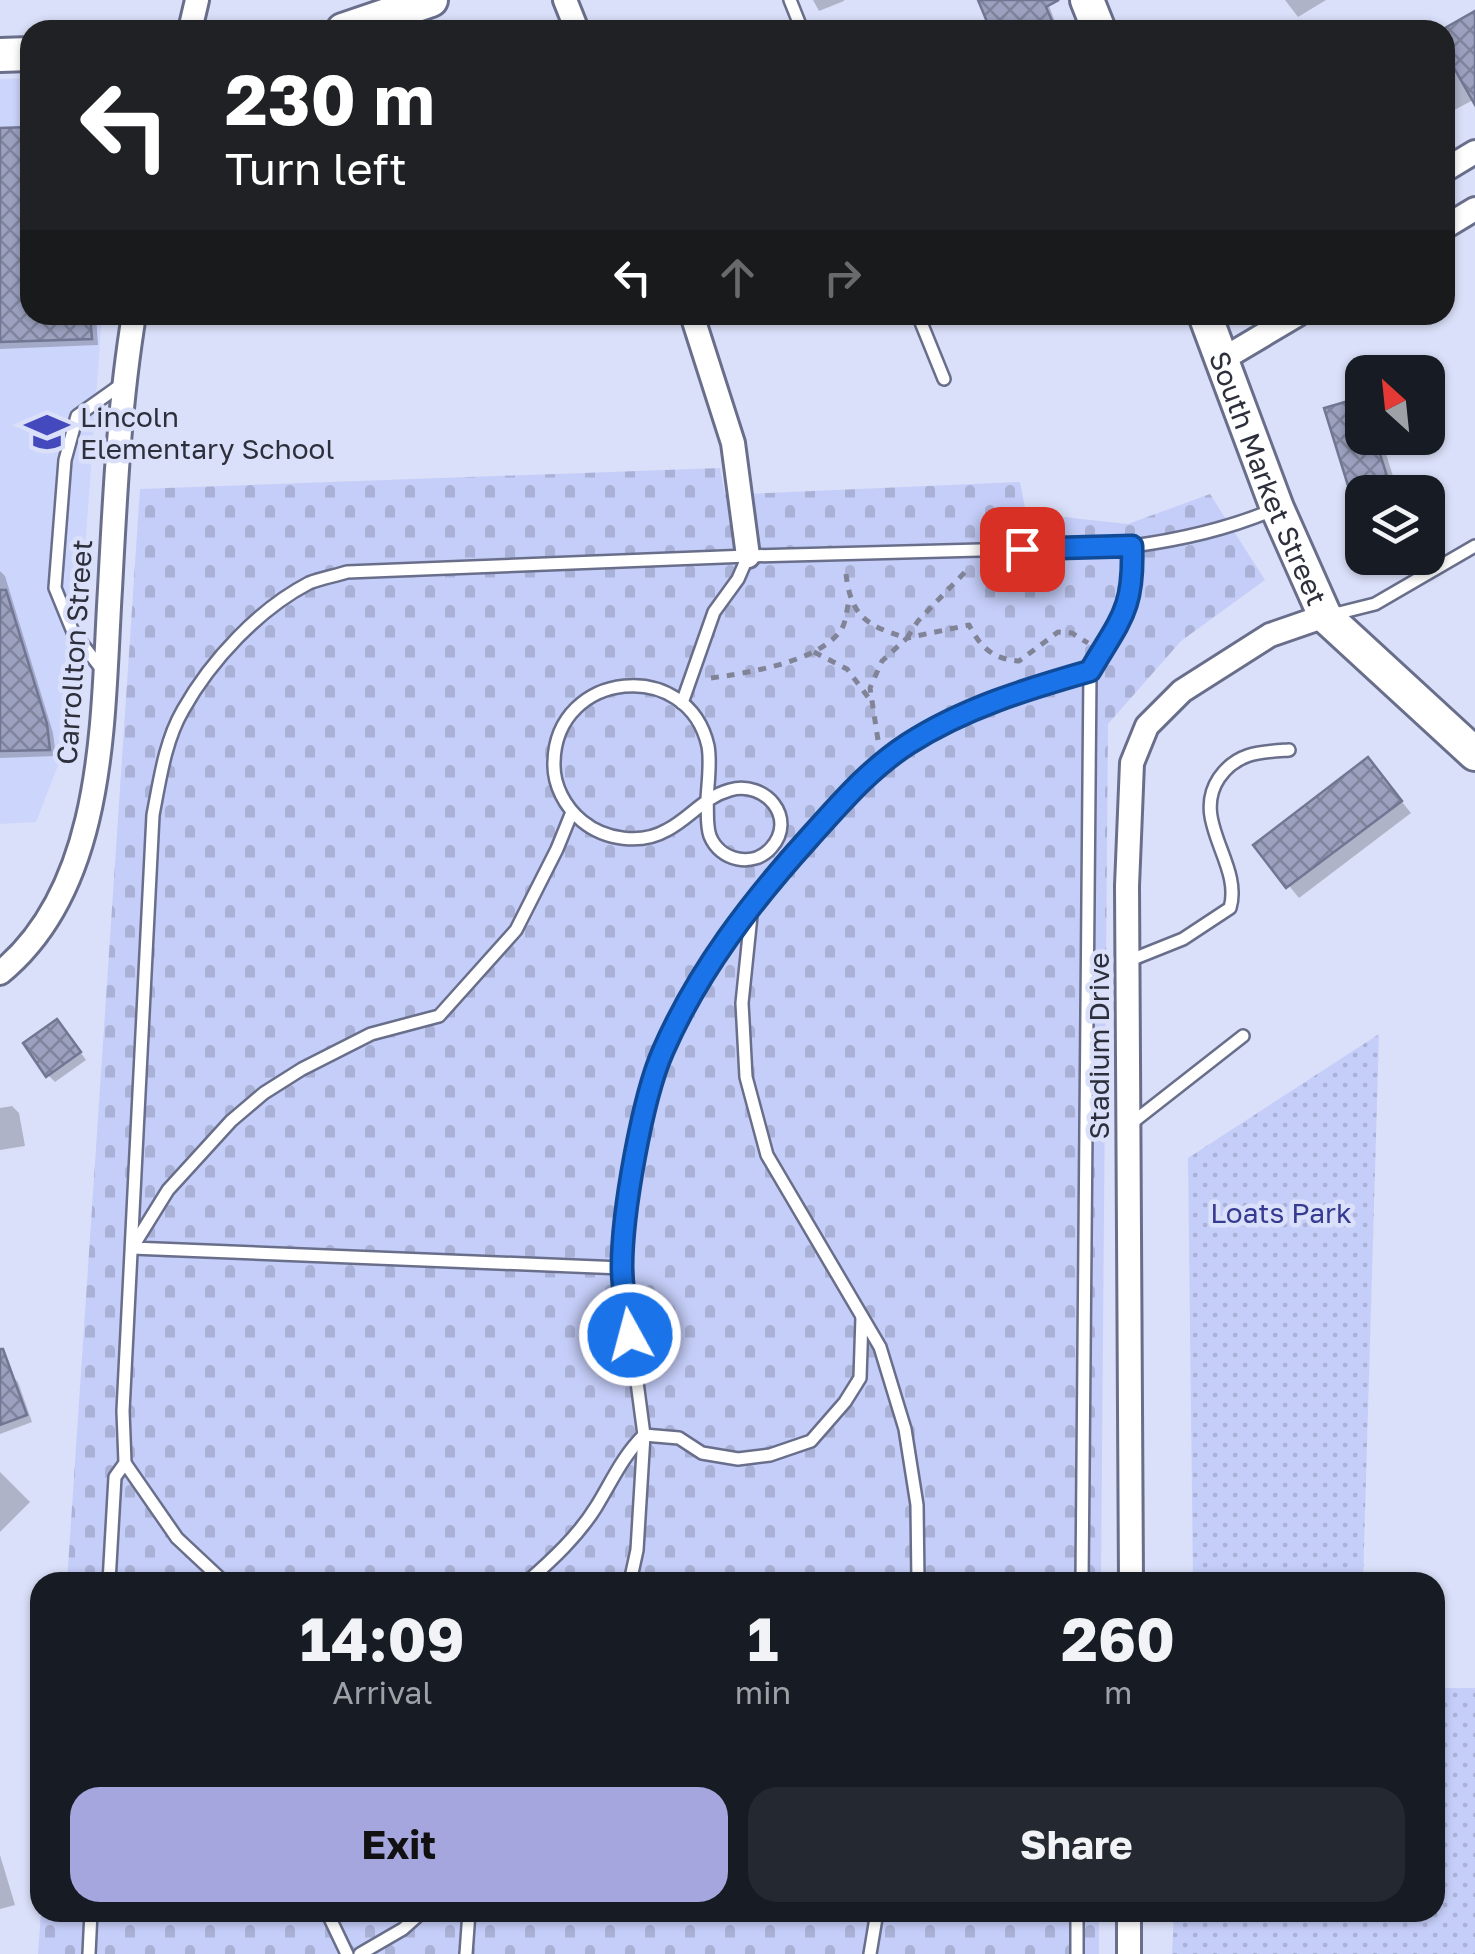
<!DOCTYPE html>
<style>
:root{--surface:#171b24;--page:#242831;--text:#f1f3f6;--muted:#9ea1a6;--accent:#a4a6dd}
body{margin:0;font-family:"Golos Text",sans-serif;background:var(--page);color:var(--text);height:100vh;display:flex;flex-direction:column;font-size:38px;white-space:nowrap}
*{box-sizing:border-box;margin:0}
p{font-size:32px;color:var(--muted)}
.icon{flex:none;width:55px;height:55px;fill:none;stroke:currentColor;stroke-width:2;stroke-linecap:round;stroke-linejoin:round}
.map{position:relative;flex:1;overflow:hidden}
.details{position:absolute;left:30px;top:1572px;width:1415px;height:350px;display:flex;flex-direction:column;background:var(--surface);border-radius:30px;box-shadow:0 2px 8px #0004}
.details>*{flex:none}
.hud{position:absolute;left:20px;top:20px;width:1435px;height:305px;border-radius:30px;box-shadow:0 2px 8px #0004;background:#202124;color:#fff;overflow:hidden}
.needle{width:65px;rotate:333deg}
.tools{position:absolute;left:1345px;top:355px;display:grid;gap:20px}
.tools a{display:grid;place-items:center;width:100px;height:100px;border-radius:20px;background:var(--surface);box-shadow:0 2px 8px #0004;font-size:50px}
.pin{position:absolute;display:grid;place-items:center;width:85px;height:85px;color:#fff;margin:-42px;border-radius:20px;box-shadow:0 5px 15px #0006}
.me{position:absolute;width:110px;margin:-55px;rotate:353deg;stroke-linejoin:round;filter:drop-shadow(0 0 8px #0008)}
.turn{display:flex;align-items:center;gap:35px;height:210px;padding:0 40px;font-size:45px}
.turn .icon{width:130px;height:130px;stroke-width:2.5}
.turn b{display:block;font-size:70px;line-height:85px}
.lanes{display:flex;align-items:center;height:95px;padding:0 40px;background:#0003;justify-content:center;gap:50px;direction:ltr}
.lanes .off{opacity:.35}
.eta{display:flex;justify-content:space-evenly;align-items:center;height:170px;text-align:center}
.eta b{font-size:60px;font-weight:700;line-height:70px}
.button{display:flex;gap:20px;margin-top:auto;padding:20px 40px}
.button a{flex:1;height:115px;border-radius:30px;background:var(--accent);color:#111;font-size:40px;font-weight:700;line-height:115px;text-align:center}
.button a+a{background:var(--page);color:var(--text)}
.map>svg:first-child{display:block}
.built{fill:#ccd5fb}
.cemetery{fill:url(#cemetery-stones)}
.park{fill:url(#park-dots)}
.shadow{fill:#0003}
.building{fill:url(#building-cross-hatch);stroke:#717793;stroke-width:2.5}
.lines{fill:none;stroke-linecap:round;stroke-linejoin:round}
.lane-casing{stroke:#696f8b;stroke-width:16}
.street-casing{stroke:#696f8b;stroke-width:28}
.secondary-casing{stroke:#696f8b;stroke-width:38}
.path{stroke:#808496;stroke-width:5;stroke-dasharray:8 8;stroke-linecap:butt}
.lane{stroke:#fff;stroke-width:11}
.street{stroke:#fff;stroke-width:22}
.secondary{stroke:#fff;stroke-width:32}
.route-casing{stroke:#114b97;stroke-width:25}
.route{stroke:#1a73e8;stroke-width:18}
.labels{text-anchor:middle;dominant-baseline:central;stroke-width:9;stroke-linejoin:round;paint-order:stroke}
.poi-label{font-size:28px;fill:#2d303c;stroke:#dae0f9;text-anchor:start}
.street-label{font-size:28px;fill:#2d303c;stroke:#dae0f9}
.park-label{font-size:28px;fill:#363b91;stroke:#dae0f9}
</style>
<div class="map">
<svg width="1475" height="1954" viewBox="0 0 1475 1954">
<defs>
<pattern id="cemetery-stones" width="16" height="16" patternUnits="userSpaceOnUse" patternTransform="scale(2.5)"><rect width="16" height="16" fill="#c5cef9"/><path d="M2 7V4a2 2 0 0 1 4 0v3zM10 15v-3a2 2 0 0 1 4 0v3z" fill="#aab1d6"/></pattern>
<pattern id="park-dots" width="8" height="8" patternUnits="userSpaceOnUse" patternTransform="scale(2.5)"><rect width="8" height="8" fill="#c5cef9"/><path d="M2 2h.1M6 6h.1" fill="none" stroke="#aab1d6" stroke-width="1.8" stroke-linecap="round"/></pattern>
<pattern id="building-cross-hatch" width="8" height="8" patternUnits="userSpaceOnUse" patternTransform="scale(2.5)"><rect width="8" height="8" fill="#9ba1bf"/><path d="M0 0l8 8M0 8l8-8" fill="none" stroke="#7f849c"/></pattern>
</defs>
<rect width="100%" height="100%" fill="#dae0f9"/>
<path class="built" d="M30,78V315H102L72,729L36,822L0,824V79Z"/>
<g class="cemetery">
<path d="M720,468L725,495L1020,482L1026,513L1128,524L1210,494L1265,580L1181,641L1108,724L1101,1582H67L140,489Z"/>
<path d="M41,1912L1099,1913V1954H38Z"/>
</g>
<g class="park">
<path d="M1379,1034L1363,1582H1193L1188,1158Z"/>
<path d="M1435,1688H1475V1954H1172L1174,1913L1435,1912Z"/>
</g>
<g class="shadow">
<path d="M813,0H844V1L819,11Z"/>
<path d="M980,0H1047L1058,30H988L985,23L989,21Z"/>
<path d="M1285,0H1326L1298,17Z"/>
<path d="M1475,19V99L1445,115V31Z"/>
<path d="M1181,23L1188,30H1169Z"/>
<path d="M27,129L30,132V315H96L98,345L0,349V131Z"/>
<path d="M1362,400V438H1381L1398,492H1362V522L1327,410Z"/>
<path d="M0,571L5,576L53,733L56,756L0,758Z"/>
<path d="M1368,760L1411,813L1299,898L1256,845Z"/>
<path d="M64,1029L86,1060L55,1082L48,1075Z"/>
<path d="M12,1106L19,1113L25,1146L0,1150V1108Z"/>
<path d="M11,1375L18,1382L32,1422L0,1434V1378Z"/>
<path d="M0,1472L30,1502L0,1532Z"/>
<path d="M0,1855L15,1905L0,1909Z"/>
</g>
<g class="building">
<path d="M978,0H1059L1046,7L1056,30H1012L1008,22L990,29Z"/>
<path d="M1475,11V105L1445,52V28Z"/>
<path d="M28,127L30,315H90L92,339L0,342V128Z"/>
<path d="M1362,397V438H1375L1392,492H1350L1324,408Z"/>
<path d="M0,590H6L47,724L50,750L0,751Z"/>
<path d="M1368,757L1402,801L1286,888L1253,845Z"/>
<path d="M57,1019L81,1052L46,1077L23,1043Z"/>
<path d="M0,1349H3L27,1415L0,1425Z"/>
</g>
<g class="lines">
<g class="lane-casing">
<g id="lane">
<path d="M790,0L802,30"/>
<path d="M918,315L944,379"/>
<path d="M1331,615L1375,604L1475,546"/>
<path d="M103,671L73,632L55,588L65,460L77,416L122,384"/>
<path d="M682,703L714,612L738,579L748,556"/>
<path d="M707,799C708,811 706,825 710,836C720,861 753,868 771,848C798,818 765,780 730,790C704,797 690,818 667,830C641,845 605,840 582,821C565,807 553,785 554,762C556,670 688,657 708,746C711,762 708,782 707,799"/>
<path d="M572,812L557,849L516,930L439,1016L371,1034L302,1069L264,1093L231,1121L168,1190L132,1248L622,1268"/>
<path d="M752,906L742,1003L746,1077L767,1155L880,1347L905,1429L917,1505L918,1582"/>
<path d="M1128,961L1183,939L1230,908C1243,864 1190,821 1219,778C1237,752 1260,752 1289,750"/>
<path d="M1128,1126L1243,1036"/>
<path d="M125,1463L177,1538L224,1582"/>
<path d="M109,1582L115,1477L125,1463L123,1411L153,815C160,779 165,741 183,710C211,660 259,609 309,583C321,578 335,576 347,572L748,556L1133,546C1183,539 1228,529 1275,509"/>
<path d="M527,1582C552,1560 578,1536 596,1507C612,1481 622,1457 644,1435L679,1438L702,1453L738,1459L770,1455L811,1441L845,1402L860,1378L862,1317"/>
<path d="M630,1582L637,1550L644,1435L622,1268L628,1205L642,1127L662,1053L697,986L752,901L868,773L908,744L959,716L1011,693L1090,671"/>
<path d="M1082,1582L1090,671C1121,618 1134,611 1133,546"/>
<path d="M327,1912L347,1954"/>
<path d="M89,1954L91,1912"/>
<path d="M360,1954L403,1929L422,1912"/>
<path d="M466,1954L469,1912"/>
<path d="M870,1954L877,1912"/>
<path d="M1077,1954V1912"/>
</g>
</g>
<g class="street-casing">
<g id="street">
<path d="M565,0L577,30"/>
<path d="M190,30L197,0"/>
<path d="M1445,170L1475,152"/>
<path d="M1445,227L1475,209"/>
<path d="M692,315L733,443L748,556"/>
<path d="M1223,359L1297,315"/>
<path d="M0,973C108,885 102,715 110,589C115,497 119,406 134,315"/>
<path d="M1131,1582L1127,886L1132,763L1147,726L1182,691L1270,635L1325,616"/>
<path d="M1129,1954V1912"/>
</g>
</g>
<g class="secondary-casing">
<g id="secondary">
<path d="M1087,0L1099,30"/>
<path d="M343,30L431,0"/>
<path d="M0,55L30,54"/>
<path id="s1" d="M1205,315L1277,508L1325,616L1475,754"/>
</g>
</g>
<g class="path">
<path d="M846,574C851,617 867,626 907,638L918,621L967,570"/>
<path d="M814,652L847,669L868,697"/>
<path d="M711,678C747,673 819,662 841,630C846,623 847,608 849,600"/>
<path d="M878,740L870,688L882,661L907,638L969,625C981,648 993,659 1019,661L1058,632L1072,633L1088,643"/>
</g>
<use href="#lane" class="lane"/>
<use href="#street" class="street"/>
<use href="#secondary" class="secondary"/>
</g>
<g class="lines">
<g class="route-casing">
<path id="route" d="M630,1335C627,1313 622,1289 622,1267C622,1213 642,1099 663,1051C698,971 751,902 809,838C840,804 868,770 908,744C964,708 1027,689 1090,671C1121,618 1134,610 1132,546L1022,549"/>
</g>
<use href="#route" class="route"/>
</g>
<defs>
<g id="school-bare" transform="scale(3.45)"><path d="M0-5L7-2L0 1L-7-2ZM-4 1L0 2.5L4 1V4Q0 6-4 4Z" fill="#4549be" stroke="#dae0f9" stroke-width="2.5" paint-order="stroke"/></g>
</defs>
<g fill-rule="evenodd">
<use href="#school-bare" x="47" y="432"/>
</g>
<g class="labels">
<g class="poi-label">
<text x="80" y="416">Lincoln<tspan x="80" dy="32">Elementary School</tspan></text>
</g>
<g class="street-label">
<text stroke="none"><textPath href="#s1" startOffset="175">South Market Street</textPath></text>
<text transform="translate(74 652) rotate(-86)">Carrollton Street</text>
<text transform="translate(1098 1046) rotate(-90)">Stadium Drive</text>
</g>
<g class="park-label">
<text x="1281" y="1212">Loats Park</text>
</g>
</g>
</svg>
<div class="tools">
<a><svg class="needle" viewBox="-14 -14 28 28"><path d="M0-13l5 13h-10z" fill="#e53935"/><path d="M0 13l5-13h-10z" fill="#9ea1a6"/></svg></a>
<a><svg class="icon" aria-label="layers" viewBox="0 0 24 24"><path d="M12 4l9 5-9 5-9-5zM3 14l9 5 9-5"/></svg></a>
</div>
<div class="pin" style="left:1022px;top:549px;background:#d93025"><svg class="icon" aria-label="arrive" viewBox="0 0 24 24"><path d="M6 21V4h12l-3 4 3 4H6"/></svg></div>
<svg class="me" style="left:630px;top:1335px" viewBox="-20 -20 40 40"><circle r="17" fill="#1a73e8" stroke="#fff" stroke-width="3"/><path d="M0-11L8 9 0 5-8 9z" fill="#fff"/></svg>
<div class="hud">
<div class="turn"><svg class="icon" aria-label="left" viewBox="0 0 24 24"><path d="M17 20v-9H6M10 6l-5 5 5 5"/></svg><div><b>230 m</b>Turn left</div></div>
<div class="lanes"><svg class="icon" aria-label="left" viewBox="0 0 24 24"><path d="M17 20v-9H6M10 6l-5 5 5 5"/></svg><svg class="icon off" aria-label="ahead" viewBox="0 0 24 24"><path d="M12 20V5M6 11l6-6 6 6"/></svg><svg class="icon off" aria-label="right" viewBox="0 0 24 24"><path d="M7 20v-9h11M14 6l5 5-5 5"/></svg></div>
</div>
<section class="details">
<div class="eta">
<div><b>14:09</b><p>Arrival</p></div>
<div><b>1</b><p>min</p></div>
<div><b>260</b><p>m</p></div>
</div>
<div class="button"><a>Exit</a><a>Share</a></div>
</section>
</div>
